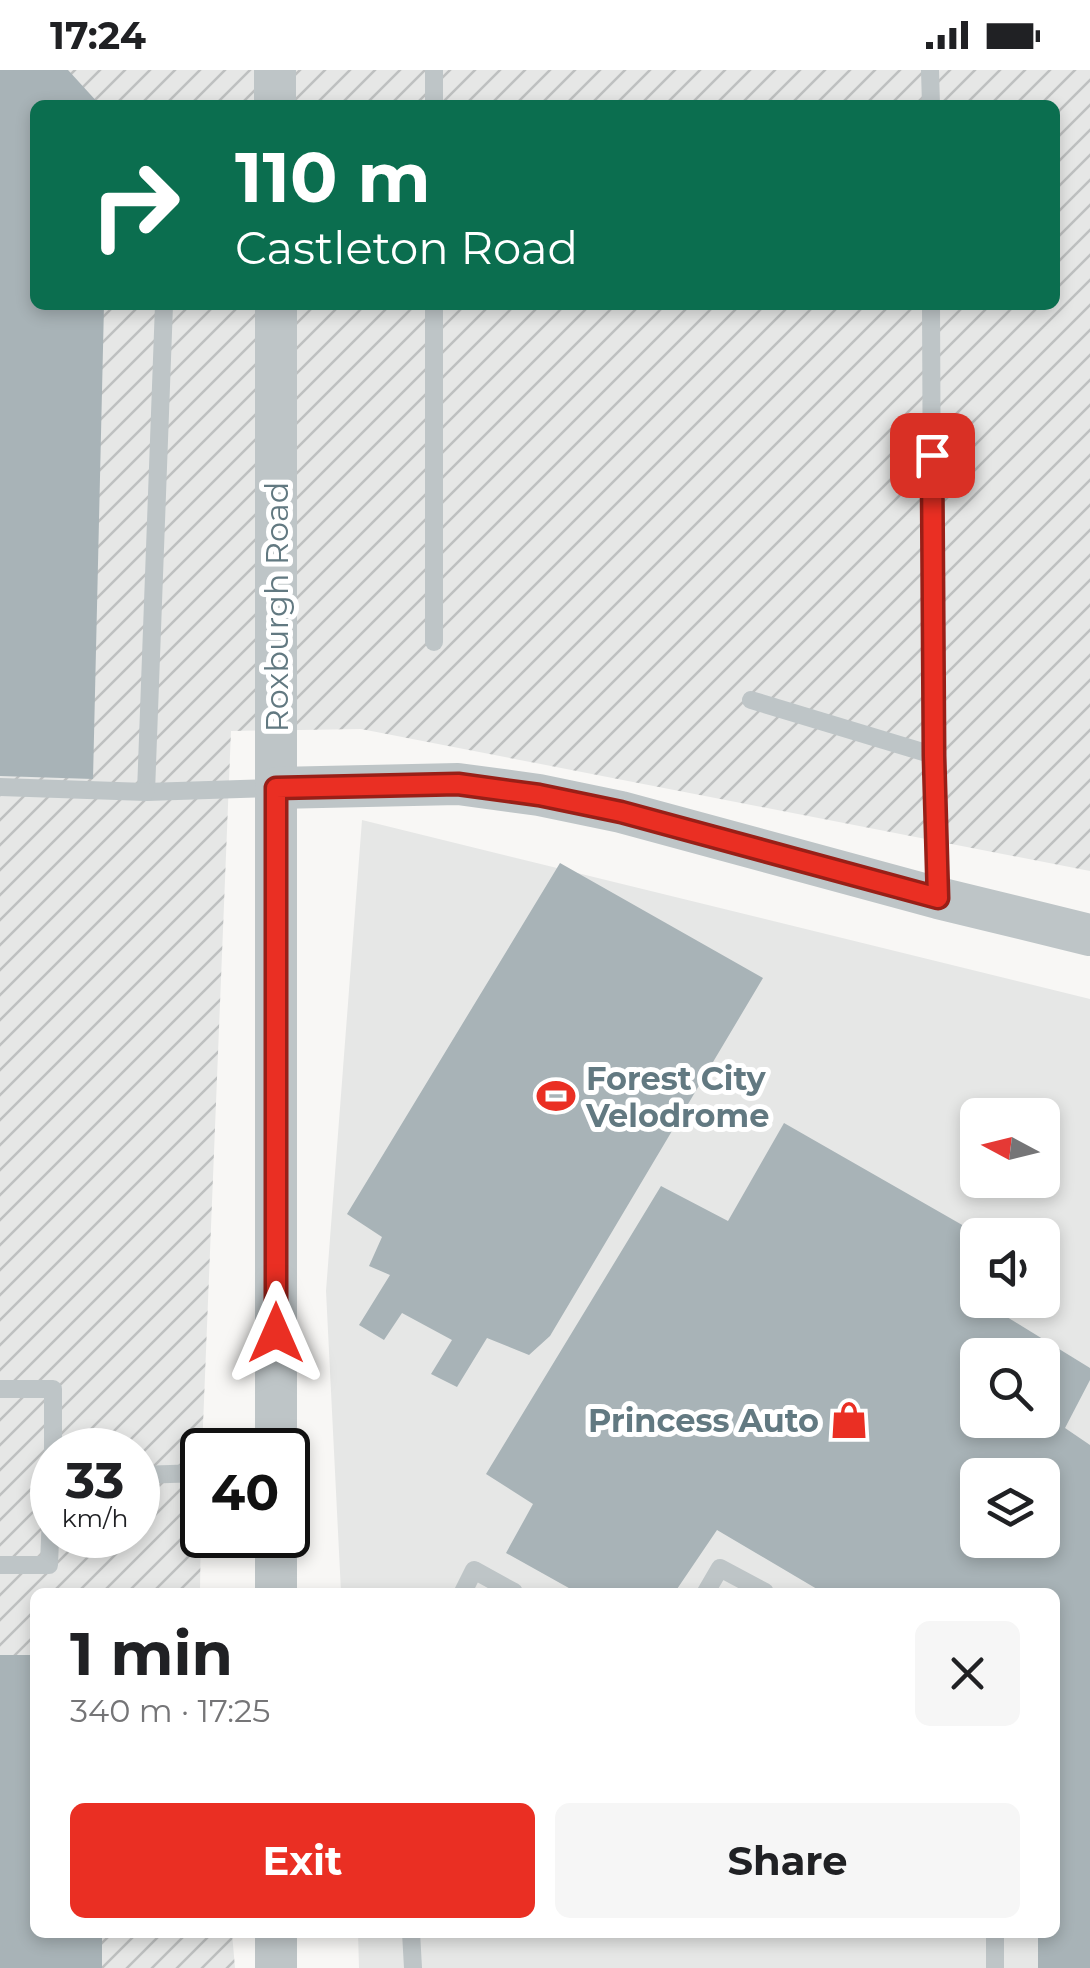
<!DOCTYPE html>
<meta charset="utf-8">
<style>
:root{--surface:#fff;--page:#f6f6f6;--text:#202124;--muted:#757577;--accent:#ea2f23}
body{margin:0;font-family:Montserrat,sans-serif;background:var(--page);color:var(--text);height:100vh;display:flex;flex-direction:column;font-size:38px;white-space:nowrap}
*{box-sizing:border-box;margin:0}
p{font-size:32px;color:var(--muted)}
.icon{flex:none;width:55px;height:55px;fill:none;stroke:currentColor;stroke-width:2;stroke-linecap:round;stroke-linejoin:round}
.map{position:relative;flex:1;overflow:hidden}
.side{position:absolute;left:30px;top:1518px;width:1030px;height:350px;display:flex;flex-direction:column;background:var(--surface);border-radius:15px;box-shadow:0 5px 15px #0003}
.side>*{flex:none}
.banner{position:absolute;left:30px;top:30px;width:1030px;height:210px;border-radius:15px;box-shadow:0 5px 15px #0003;background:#0b6e4f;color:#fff;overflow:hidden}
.needle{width:65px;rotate:277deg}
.tools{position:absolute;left:960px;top:1028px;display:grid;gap:20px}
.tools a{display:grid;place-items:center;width:100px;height:100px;border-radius:15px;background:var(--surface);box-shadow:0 5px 15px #0003;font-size:50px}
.speed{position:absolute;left:30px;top:1358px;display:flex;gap:20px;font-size:50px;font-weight:700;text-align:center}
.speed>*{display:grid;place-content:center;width:130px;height:130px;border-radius:50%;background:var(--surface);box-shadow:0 5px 15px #0003;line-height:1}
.speed small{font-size:25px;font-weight:400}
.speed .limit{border:5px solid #111;border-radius:15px;background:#fff;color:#111}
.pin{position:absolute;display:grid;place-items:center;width:85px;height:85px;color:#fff;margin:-42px;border-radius:20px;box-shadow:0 5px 15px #0006}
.me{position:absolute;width:110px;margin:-55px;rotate:0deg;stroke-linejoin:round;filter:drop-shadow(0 0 8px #0008)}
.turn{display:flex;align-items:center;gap:35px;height:210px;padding:0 40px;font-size:45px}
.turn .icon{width:130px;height:130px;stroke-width:2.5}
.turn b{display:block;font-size:70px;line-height:85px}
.round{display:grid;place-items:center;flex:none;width:105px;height:105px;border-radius:15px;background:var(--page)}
.overview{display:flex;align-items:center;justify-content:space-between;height:170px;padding:0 40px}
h1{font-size:60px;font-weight:700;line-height:75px}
.button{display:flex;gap:20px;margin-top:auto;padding:20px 40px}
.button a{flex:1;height:115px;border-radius:15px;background:var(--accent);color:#fff;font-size:40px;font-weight:700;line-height:115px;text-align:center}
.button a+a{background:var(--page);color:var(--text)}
.status{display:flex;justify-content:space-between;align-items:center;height:70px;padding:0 50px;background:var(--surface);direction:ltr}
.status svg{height:28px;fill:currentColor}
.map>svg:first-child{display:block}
.built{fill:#e6e7e6;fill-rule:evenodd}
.industrial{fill:url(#industrial-furrows);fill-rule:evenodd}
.building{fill:#a8b3b7;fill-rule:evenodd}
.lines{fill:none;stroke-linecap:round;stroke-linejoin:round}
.service{stroke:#bec5c7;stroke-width:18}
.tertiary{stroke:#bec5c7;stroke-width:42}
.route-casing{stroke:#981f17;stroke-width:25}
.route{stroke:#ea2f23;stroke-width:18}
.labels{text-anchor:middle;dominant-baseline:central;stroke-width:10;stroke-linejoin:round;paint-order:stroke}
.street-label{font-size:32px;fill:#627981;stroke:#fff}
.poi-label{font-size:32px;font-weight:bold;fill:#627981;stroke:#fff;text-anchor:start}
</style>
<div class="status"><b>17:24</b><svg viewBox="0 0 49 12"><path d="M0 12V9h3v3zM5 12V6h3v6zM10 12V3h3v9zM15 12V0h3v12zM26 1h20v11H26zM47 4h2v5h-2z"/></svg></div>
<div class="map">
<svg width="1090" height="1898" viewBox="0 0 1090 1898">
<defs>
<pattern id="industrial-furrows" width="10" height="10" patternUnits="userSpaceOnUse" patternTransform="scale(2.5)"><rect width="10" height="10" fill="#e6e7e6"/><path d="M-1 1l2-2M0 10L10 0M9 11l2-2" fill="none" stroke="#bec0c0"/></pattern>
</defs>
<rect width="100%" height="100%" fill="#f8f7f5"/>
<path class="built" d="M362,750L1090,929V1898H359L358,1863L1055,1862V1522H341L326,1221ZM978,1045H1042V1110H978ZM978,1165H1042V1230H978ZM978,1285H1042V1350H978ZM978,1405H1042V1470H978Z"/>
<path class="industrial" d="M0,0H1090V801L361,659L231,661L202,1380L200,1522H35V1862L232,1863L235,1898H0ZM35,35H1055V235H35ZM52,1380H138V1465H52Z"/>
<g class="building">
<path d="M0,0H68L100,35H35V235H104L93,709L0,706Z"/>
<path d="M560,793L763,908L550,1266L529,1285L487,1268L457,1317L431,1304L452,1270L402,1243L384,1270L359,1255L390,1205L369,1196L382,1167L347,1144Z"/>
<path d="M784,1053L978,1164V1230H992L989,1236L1090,1298V1310L1065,1358L1090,1375V1898H1038V1862H1055V1522H822L717,1460L675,1522H576L506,1483L533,1434L486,1404L661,1116L728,1151ZM978,1285H1042V1350H978ZM978,1405H1042V1470H978Z"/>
<path d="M0,1585H35V1862H102V1898H0Z"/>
</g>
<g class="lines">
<g class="service">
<path d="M434,0V35"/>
<path d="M930,0L931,35"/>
<path d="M164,235L146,722L276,718"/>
<path d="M434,235V572"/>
<path d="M931,235L933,685L938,828"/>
<path d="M751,630L933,685"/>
<path d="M0,717L146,722"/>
<path d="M0,1319H53V1380"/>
<path d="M138,1405L202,1403"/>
<path d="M0,1495H49L52,1418"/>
<path d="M463,1522L474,1500L514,1522"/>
<path d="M706,1522L720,1498L765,1522"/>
<path d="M411,1862L413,1898"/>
<path d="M995,1862V1898"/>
</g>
<g class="tertiary">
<path d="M275,0V35"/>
<path d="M276,235V1380"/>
<path d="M276,718L458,714L539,725L621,742L938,828L1090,865"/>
<path d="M276,1522V1465"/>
<path d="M276,1898V1862"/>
</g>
</g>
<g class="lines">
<g class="route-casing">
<path id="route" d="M276,1263V718L458,714L539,725L621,742L938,828L934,686L932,385"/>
</g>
<use href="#route" class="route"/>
</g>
<defs>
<g id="stadium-bare" transform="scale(3)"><path d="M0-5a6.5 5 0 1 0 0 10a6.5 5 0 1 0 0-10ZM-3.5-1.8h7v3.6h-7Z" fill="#ea2f23" stroke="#fff" stroke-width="2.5" paint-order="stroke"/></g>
<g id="shop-bare" transform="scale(3)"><path d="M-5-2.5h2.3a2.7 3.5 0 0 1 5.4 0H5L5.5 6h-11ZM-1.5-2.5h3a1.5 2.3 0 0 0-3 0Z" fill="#ea2f23" stroke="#fff" stroke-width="2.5" paint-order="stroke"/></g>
</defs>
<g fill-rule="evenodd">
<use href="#stadium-bare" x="556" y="1026"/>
<use href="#shop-bare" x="849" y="1350"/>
</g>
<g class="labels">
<g class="street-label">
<text transform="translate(276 537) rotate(-90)">Roxburgh Road</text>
</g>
<g class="poi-label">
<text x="586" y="1008">Forest City<tspan x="586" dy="37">Velodrome</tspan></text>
<text x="819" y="1350" text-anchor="end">Princess Auto</text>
</g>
</g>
</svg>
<div class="tools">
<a><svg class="needle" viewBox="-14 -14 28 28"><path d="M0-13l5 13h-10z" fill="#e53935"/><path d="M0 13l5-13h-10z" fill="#757577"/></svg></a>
<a><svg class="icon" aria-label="sound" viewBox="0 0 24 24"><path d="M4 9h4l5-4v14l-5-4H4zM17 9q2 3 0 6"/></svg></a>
<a><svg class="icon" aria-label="search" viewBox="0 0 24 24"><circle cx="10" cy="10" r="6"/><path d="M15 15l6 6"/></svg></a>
<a><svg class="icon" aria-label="layers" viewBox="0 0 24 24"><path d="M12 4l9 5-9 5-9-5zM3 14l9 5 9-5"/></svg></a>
</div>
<div class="speed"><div>33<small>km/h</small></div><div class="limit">40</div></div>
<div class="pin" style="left:932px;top:385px;background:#d93025"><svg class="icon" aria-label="arrive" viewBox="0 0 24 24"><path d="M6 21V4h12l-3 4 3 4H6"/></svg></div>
<svg class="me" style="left:276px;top:1263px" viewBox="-20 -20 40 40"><path d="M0-17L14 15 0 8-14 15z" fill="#ea2f23" stroke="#fff" stroke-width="4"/></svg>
<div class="banner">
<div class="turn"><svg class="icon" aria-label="right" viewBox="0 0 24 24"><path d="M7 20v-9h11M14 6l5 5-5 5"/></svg><div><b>110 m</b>Castleton Road</div></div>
</div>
<section class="side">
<div class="overview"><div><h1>1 min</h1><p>340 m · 17:25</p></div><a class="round"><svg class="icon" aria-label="close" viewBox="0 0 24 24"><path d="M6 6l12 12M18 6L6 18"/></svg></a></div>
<div class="button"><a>Exit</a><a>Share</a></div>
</section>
</div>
